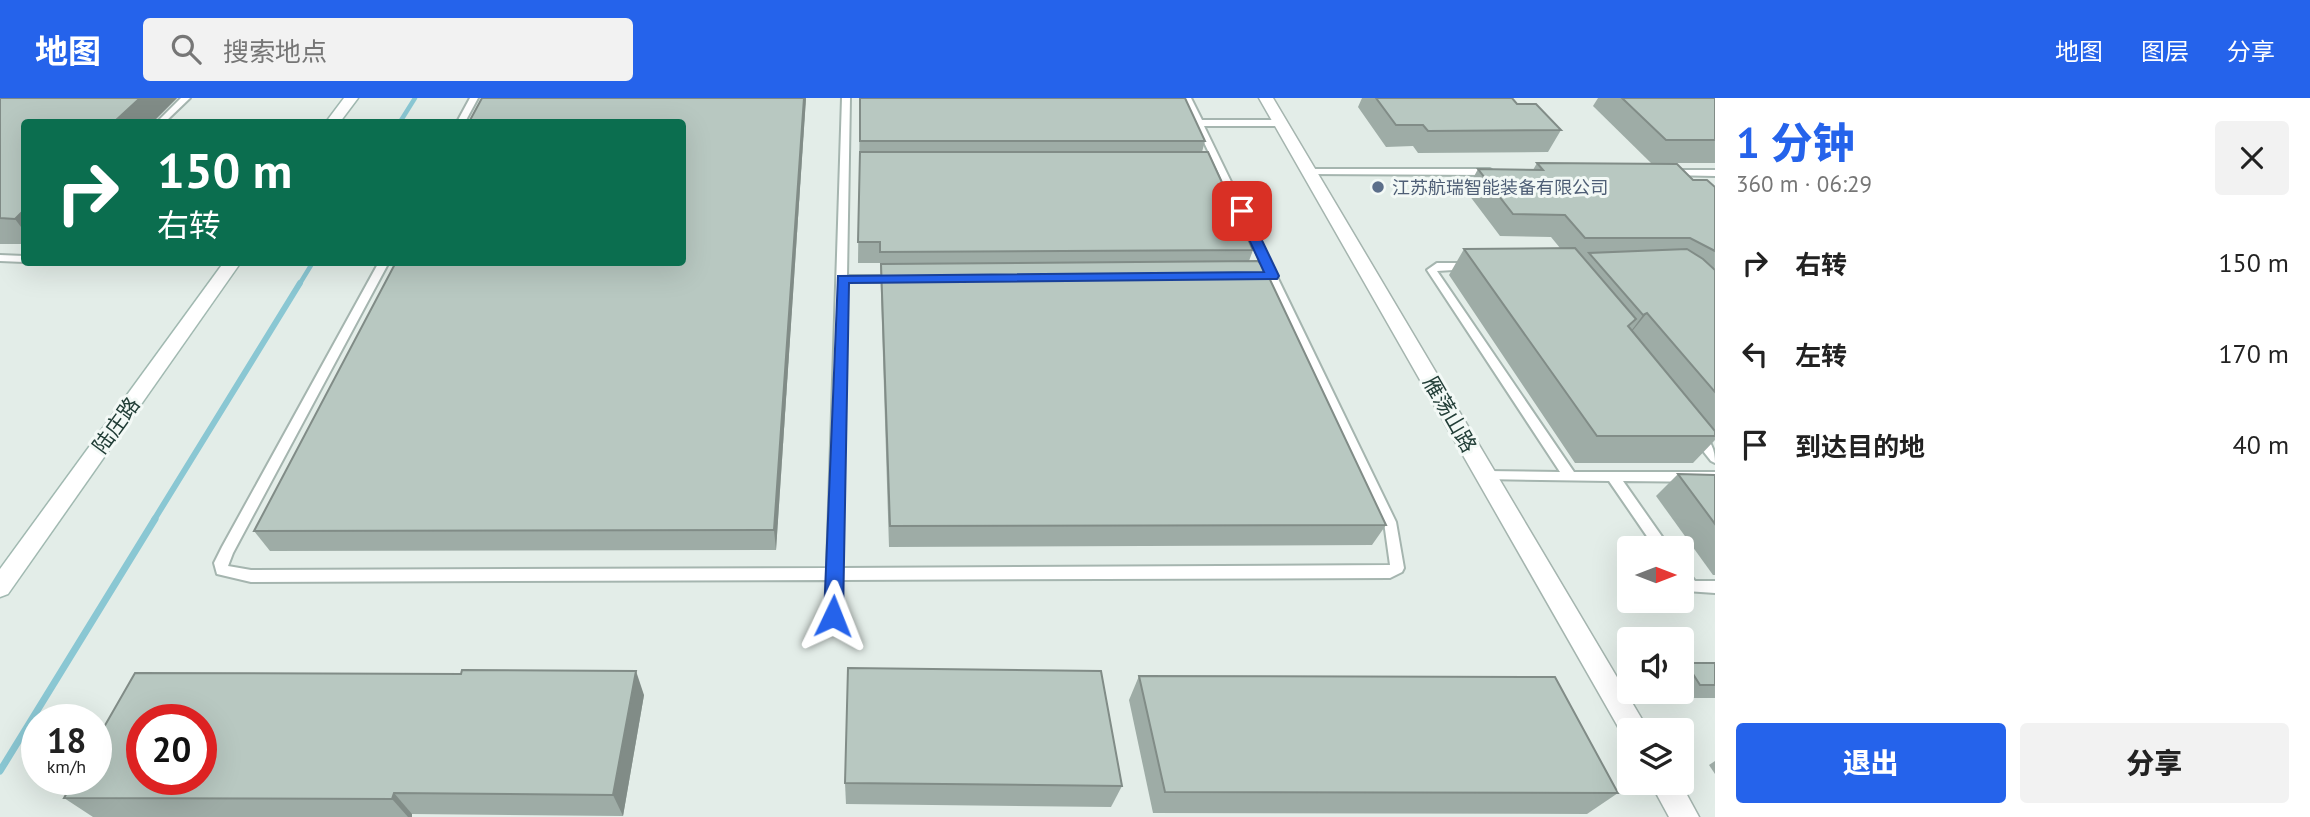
<!DOCTYPE html>
<html lang="zh">
<meta charset="utf-8">
<style>
:root{--surface:#fff;--page:#f2f2f2;--text:#222;--muted:#767676;--accent:#2563eb}
body{margin:0;font-family:"PT Sans","Noto Sans SC",sans-serif;background:var(--page);color:var(--text);height:100vh;display:flex;flex-direction:column;font-size:26px;white-space:nowrap}
*{box-sizing:border-box;margin:0}
p{font-size:23px;color:var(--muted)}
.icon{flex:none;width:38px;height:38px;fill:none;stroke:currentColor;stroke-width:2;stroke-linecap:round;stroke-linejoin:round}
.map{position:relative;flex:1;overflow:hidden}
.details{display:flex;flex-direction:column;background:var(--surface);width:595px}
.details>*{flex:none}
.top-card{position:absolute;left:21px;top:21px;width:665px;height:147px;border-radius:7px;box-shadow:0 7px 28px #0002;background:#0b6e4f;color:#fff;overflow:hidden}
.needle{width:46px;rotate:90deg}
.tools{position:absolute;left:1617px;top:438px;display:grid;gap:14px}
.tools a{display:grid;place-items:center;width:77px;height:77px;border-radius:7px;background:var(--surface);box-shadow:0 7px 28px #0002;font-size:35px}
.speed{position:absolute;left:21px;top:606px;display:flex;gap:14px;font-size:35px;font-weight:700;text-align:center}
.speed>*{display:grid;place-content:center;width:91px;height:91px;border-radius:50%;background:var(--surface);box-shadow:0 7px 28px #0002;line-height:1}
.speed small{font-size:18px;font-weight:400}
.speed .limit{border:10px solid #d22;background:#fff;color:#111}
.pin{position:absolute;display:grid;place-items:center;width:60px;height:60px;color:#fff;margin:-30px;border-radius:14px;box-shadow:0 4px 10px #0006}
.me{position:absolute;width:77px;margin:-38px;rotate:2deg;stroke-linejoin:round;filter:drop-shadow(0 0 5px #0008)}
.turn{display:flex;align-items:center;gap:24px;height:147px;padding:0 21px;font-size:32px}
.turn .icon{width:91px;height:91px;stroke-width:2.5}
.turn b{display:block;font-size:49px;line-height:60px}
.round{display:grid;place-items:center;flex:none;width:74px;height:74px;border-radius:7px;background:var(--page)}
.headline{display:flex;align-items:center;justify-content:space-between;height:119px;padding:0 21px}
h1{font-size:42px;font-weight:800;line-height:52px;color:var(--accent)}
.primary-button{display:flex;gap:14px;margin-top:auto;padding:14px 21px}
.primary-button a{flex:1;height:80px;border-radius:7px;background:var(--accent);color:#fff;font-size:28px;font-weight:800;line-height:80px;text-align:center}
.primary-button a+a{background:var(--page);color:var(--text)}
ul{padding:0;list-style:none}
li{display:flex;align-items:center;gap:21px;height:91px;padding:0 21px}
li div{flex:1}
li b{display:block;font-size:26px}
li em{font-style:normal}
header{display:flex;align-items:center;gap:42px;box-sizing:border-box;height:98px;padding:0 35px;background:var(--accent);color:#fff}
header strong{font-size:33px}
nav{display:flex;gap:38px;margin-inline-start:auto;font-size:24px}
.search{width:490px;height:63px;background:var(--page);display:flex;align-items:center;gap:18px;box-sizing:border-box;padding:0 24px;border-radius:7px;color:var(--muted);font-size:26px}
main{display:flex;flex:1;min-height:0}
.map>svg:first-child{display:block}
.lines{fill:none;stroke-linecap:round;stroke-linejoin:round}
.stream-far2{stroke:#8ac7d3;stroke-width:4.5}
.stream-far1{stroke:#8ac7d3;stroke-width:6}
.stream{stroke:#8ac7d3;stroke-width:7}
.lane-casing{stroke:#a5b5af;stroke-width:4}
.street-casing{stroke:#a5b5af;stroke-width:3}
.secondary-casing{stroke:#a1b9b1;stroke-width:3}
.lane{fill:#fff;fill-rule:evenodd}
.street{fill:#fff;fill-rule:evenodd}
.secondary{fill:#fff;fill-rule:evenodd}
.wall{fill:#9eaca6}
.shaded-wall{fill:#818c87}
.building{fill:#b8c8c1;stroke:#818c87;stroke-width:2;fill-rule:evenodd}
.route{fill:#2563eb;stroke:#184099;stroke-width:2}
.service-dot{fill:#5c6f8a;stroke:#f3f9f6;stroke-width:2.5}
.labels{text-anchor:middle;dominant-baseline:central;stroke-width:6;stroke-linejoin:round;paint-order:stroke}
.far-service-label{font-size:18px;fill:#4e5e75;stroke:#f3f9f6;text-anchor:start}
.street-label{font-size:21px;fill:#223e37;stroke:#f3f9f6}
</style>
<header>
<strong>地图</strong>
<div class="search"><svg class="icon" aria-label="search" viewBox="0 0 24 24"><circle cx="10" cy="10" r="6"/><path d="M15 15l6 6"/></svg>搜索地点</div>
<nav><a>地图</a><a>图层</a><a>分享</a></nav>
</header>
<main>
<div class="map">
<svg width="1715" height="719" viewBox="0 0 1715 719">
<rect width="100%" height="100%" fill="#e3ede8"/>
<g class="lines">
<g class="stream-far2">
<path d="M400,24L415,0"/>
<path d="M299,187L313,164"/>
</g>
<path class="stream-far1" d="M154,422L300,185"/>
<path class="stream" d="M0,673L155,421"/>
<g class="lane-casing">
<g id="lane">
<path d="M181,0H190L165,24H157Z"/>
<path d="M470,0H478L465,24H457Z"/>
<path d="M842,0H850L847,178H894L899,181L894,184H846L841,470L1390,467L1384,424L1183,0H1191L1202,22H1280L1284,25L1280,28H1204L1396,424L1404,470L1402,474L1390,480L841,482L840,518L838,522L833,524L828,522L826,518L827,482L251,484L217,476L214,465L222,449L379,164H389L233,455L228,468L251,472L827,470Z"/>
<path d="M1309,71H1490L1494,74L1490,77L1306,76V72Z"/>
<path d="M1670,72H1715V78L1667,77L1666,75Z"/>
<path d="M0,157L24,158V164L0,163Z"/>
<path d="M1437,165H1470L1475,168L1470,171L1437,173L1574,374H1715V384L1623,383L1670,450H1655L1609,383L1482,381L1480,378L1482,375L1486,373L1560,374L1427,172Z"/>
<path d="M1698,335C1711,340 1715,352 1715,365L1711,363L1692,339Z"/>
<path d="M1682,471L1687,473L1695,483H1715V495L1686,493L1682,487Z"/>
</g>
</g>
<g class="street-casing">
<g id="street">
<path d="M1259,0H1273L1643,623L1647,632H1629V642L1625,641Z"/>
<path d="M1650,684H1680L1699,719H1669Z"/>
</g>
</g>
<g class="secondary-casing">
<g id="secondary">
<path d="M344,0H358L340,24H326Z"/>
<path d="M224,164H241L8,496L0,499V471Z"/>
</g>
</g>
<use href="#lane" class="lane"/>
<use href="#street" class="street"/>
<use href="#secondary" class="secondary"/>
</g>
<g class="wall">
<path d="M0,0H177L153,24H24V146H0Z"/>
<path d="M806,0L776,452L270,453L254,433Z"/>
<path d="M860,0L1205,43L1202,54L1253,152L1249,163L1386,427L1372,447L889,449L880,165H858Z"/>
<path d="M1362,0H1512L1517,6L1561,32L1548,54L1418,55L1413,48L1386,49L1358,9Z"/>
<path d="M1598,0H1715V65H1651L1593,8Z"/>
<path d="M1537,65L1693,82L1715,89V342L1693,365H1575L1449,177L1464,151L1560,150L1551,139L1500,138L1466,93L1478,71L1533,72Z"/>
<path d="M1678,376L1715,377V477H1713L1656,398Z"/>
<path d="M1686,565H1715V600H1683L1679,593H1682V569Z"/>
<path d="M461,576L644,597L623,718L412,716V719H93L64,700Z"/>
<path d="M1139,578L1618,695L1587,716L1153,715L1129,602Z"/>
<path d="M1715,663V676L1709,667Z"/>
<path d="M845,685L1122,688L1111,709L846,706Z"/>
</g>
<g class="shaded-wall">
<path d="M140,0H177L153,24H114Z"/>
<path d="M804,0H806L776,452L774,432Z"/>
<path d="M24,112V133L15,121Z"/>
<path d="M1647,215L1629,237L1626,240L1643,217Z"/>
<path d="M636,573L644,597L623,718L613,697Z"/>
<path d="M394,695L412,716V719H408L392,701Z"/>
</g>
<g class="building">
<path d="M0,0H140L114,24H24V112L15,121L0,120Z"/>
<path d="M482,0H804L774,432L254,433L396,164H682V24H469Z"/>
<path d="M860,0H1185L1205,43H860Z"/>
<path d="M1376,0H1512L1517,6H1536L1561,32L1428,33L1423,27H1396Z"/>
<path d="M1622,0H1715V42H1666Z"/>
<path d="M860,54H1208L1253,152L880,154V144H858Z"/>
<path d="M1537,65L1677,66L1693,82H1707L1715,89V153L1690,140H1585L1565,117L1513,116L1478,71L1543,72Z"/>
<path d="M1575,150L1636,221L1628,228L1715,333V338H1597L1464,151Z"/>
<path d="M1687,151L1703,161L1715,172V294L1647,215L1643,217L1589,155Z"/>
<path d="M1258,163L1265,171L1386,427L890,428L881,166Z"/>
<path d="M1678,376L1715,377V426Z"/>
<path d="M1686,565H1715V587H1700Z"/>
<path d="M848,570L1101,573L1122,688L845,685Z"/>
<path d="M462,572L636,573L613,697L394,695L392,701L64,700L75,681H96V643L135,575L461,576ZM142,621H201V681H142Z"/>
<path d="M1139,578L1555,579L1618,695L1165,694Z"/>
</g>
<path class="route" d="M1237,110L1248,113L1279,178L1277,181L849,185L843,518L840,524H827L824,518L838,178L1264,174L1236,113Z"/>
<circle class="service-dot" cx="1378" cy="89" r="7"/>
<g class="labels">
<g class="far-service-label">
<text x="1392" y="89">江苏航瑞智能装备有限公司</text>
</g>
<g class="street-label">
<text transform="translate(1450 316) rotate(60)">雁荡山路</text>
<text transform="translate(116 327) rotate(-54)">陆庄路</text>
</g>
</g>
</svg>
<div class="tools">
<a><svg class="needle" viewBox="-14 -14 28 28"><path d="M0-13l5 13h-10z" fill="#e53935"/><path d="M0 13l5-13h-10z" fill="#767676"/></svg></a>
<a><svg class="icon" aria-label="sound" viewBox="0 0 24 24"><path d="M4 9h4l5-4v14l-5-4H4zM17 9q2 3 0 6"/></svg></a>
<a><svg class="icon" aria-label="layers" viewBox="0 0 24 24"><path d="M12 4l9 5-9 5-9-5zM3 14l9 5 9-5"/></svg></a>
</div>
<div class="speed"><div>18<small>km/h</small></div><div class="limit">20</div></div>
<div class="pin" style="left:1242px;top:113px;background:#d93025"><svg class="icon" aria-label="arrive" viewBox="0 0 24 24"><path d="M6 21V4h12l-3 4 3 4H6"/></svg></div>
<svg class="me" style="left:833px;top:518px" viewBox="-20 -20 40 40"><path d="M0-17L14 15 0 8-14 15z" fill="#2563eb" stroke="#fff" stroke-width="4"/></svg>
<div class="top-card">
<div class="turn"><svg class="icon" aria-label="right" viewBox="0 0 24 24"><path d="M7 20v-9h11M14 6l5 5-5 5"/></svg><div><b>150 m</b>右转</div></div>
</div>
</div>
<section class="details">
<div class="headline"><div><h1>1 分钟</h1><p>360 m · 06:29</p></div><a class="round"><svg class="icon" aria-label="close" viewBox="0 0 24 24"><path d="M6 6l12 12M18 6L6 18"/></svg></a></div>
<ul>
<li><svg class="icon" aria-label="right" viewBox="0 0 24 24"><path d="M7 20v-9h11M14 6l5 5-5 5"/></svg><div><b>右转</b></div><em>150 m</em></li>
<li><svg class="icon" aria-label="left" viewBox="0 0 24 24"><path d="M17 20v-9H6M10 6l-5 5 5 5"/></svg><div><b>左转</b></div><em>170 m</em></li>
<li><svg class="icon" aria-label="arrive" viewBox="0 0 24 24"><path d="M6 21V4h12l-3 4 3 4H6"/></svg><div><b>到达目的地</b></div><em>40 m</em></li>
</ul>
<div class="primary-button"><a>退出</a><a>分享</a></div>
</section>
</main>
